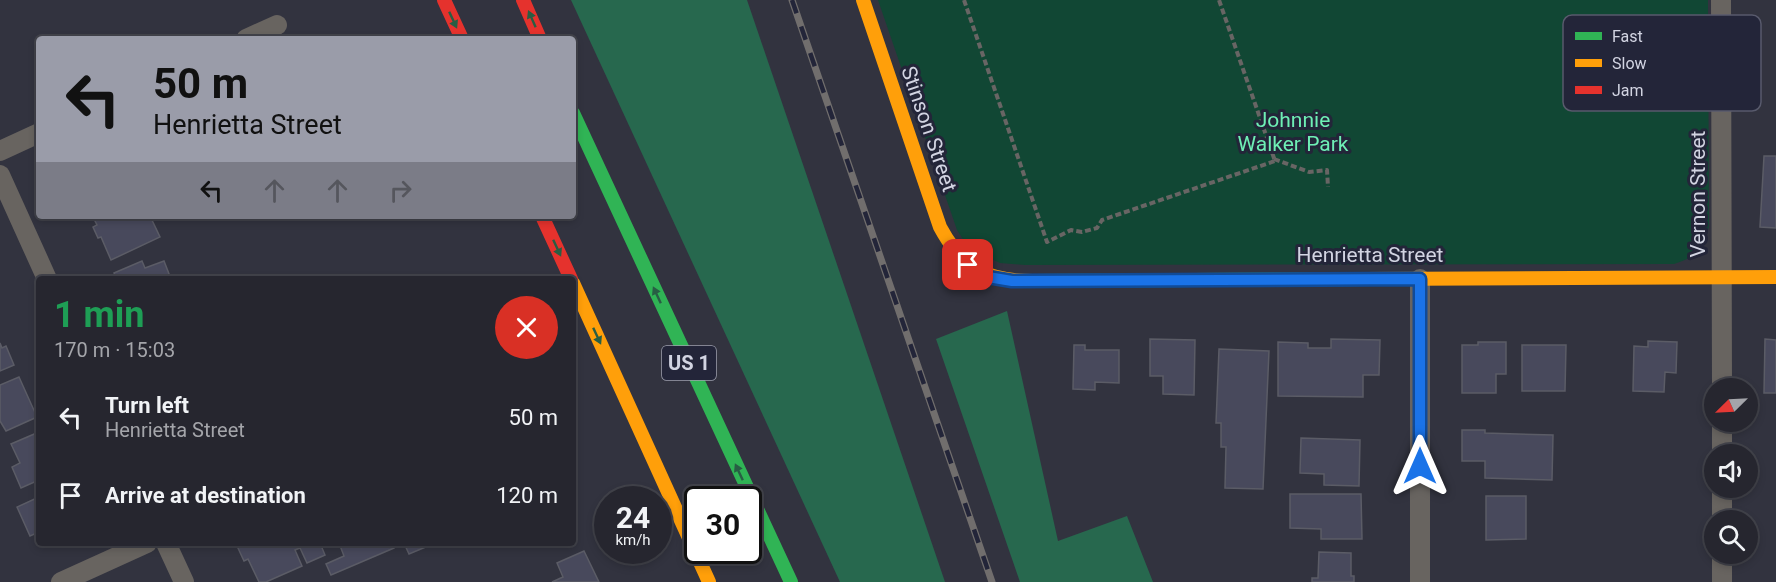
<!DOCTYPE html>
<meta charset="utf-8">
<style>
:root{--surface:#26262f;--page:#2e2e37;--text:#f1f3f6;--muted:#a4a5aa;--line:#42434b}
body{margin:0;font-family:Roboto,sans-serif;background:var(--page);color:var(--text);height:100vh;display:flex;flex-direction:column;font-size:22px;white-space:nowrap}
*{box-sizing:border-box;margin:0}
p{font-size:20px;color:var(--muted)}
.icon{flex:none;width:33px;height:33px;fill:none;stroke:currentColor;stroke-width:2;stroke-linecap:round;stroke-linejoin:round}
.map{position:relative;flex:1;overflow:hidden}
.sheet{position:absolute;left:36px;top:276px;width:540px;height:270px;display:flex;flex-direction:column;background:var(--surface);border-radius:6px;box-shadow:0 3px 9px #0003,0 0 0 2px var(--line)}
.sheet>*{flex:none}
.guide{position:absolute;left:36px;top:36px;width:540px;height:183px;border-radius:6px;box-shadow:0 3px 9px #0003,0 0 0 2px var(--line);background:#9a9ca9;color:#111;overflow:hidden}
.needle{width:39px;rotate:246deg}
.tools{position:absolute;left:1704px;top:378px;display:grid;gap:12px}
.tools a{display:grid;place-items:center;width:54px;height:54px;border-radius:50%;background:var(--surface);box-shadow:0 3px 9px #0003,0 0 0 2px var(--line);font-size:30px}
.speed{position:absolute;left:594px;top:486px;display:flex;gap:12px;font-size:30px;font-weight:700;text-align:center}
.speed>*{display:grid;place-content:center;width:78px;height:78px;border-radius:50%;background:var(--surface);box-shadow:0 3px 9px #0003,0 0 0 2px var(--line);line-height:1}
.speed small{font-size:15px;font-weight:400}
.speed .limit{border:3px solid #111;border-radius:9px;background:#fff;color:#111}
.pin{position:absolute;display:grid;place-items:center;width:51px;height:51px;color:#fff;margin:-26px;border-radius:12px;box-shadow:0 3px 9px #0006}
.me{position:absolute;width:66px;margin:-33px;rotate:0deg;stroke-linejoin:round;filter:drop-shadow(0 0 4px #0008)}
.turn{display:flex;align-items:center;gap:21px;height:126px;padding:0 18px;font-size:27px}
.turn .icon{width:78px;height:78px;stroke-width:2.5}
.turn b{display:block;font-size:42px;line-height:51px}
.lanes{display:flex;align-items:center;height:57px;padding:0 18px;background:#0003;justify-content:center;gap:30px;direction:ltr}
.lanes .off{opacity:.35}
.round{display:grid;place-items:center;flex:none;width:63px;height:63px;border-radius:32px;background:var(--page)}
.summary{display:flex;align-items:center;justify-content:space-between;height:102px;padding:0 18px}
h1{font-size:36px;font-weight:700;line-height:45px;color:#1e9e55}
ul{padding:0;list-style:none}
li{display:flex;align-items:center;gap:18px;height:78px;padding:0 18px}
li div{flex:1}
li b{display:block;font-size:22px}
li em{font-style:normal}
.map>svg:first-child{display:block}
.green{fill:#114734}
.forest{fill:#27684e}
.building{fill:#48495c;stroke:#5b5c66;stroke-width:1.5}
.lines{fill:none;stroke-linecap:round;stroke-linejoin:round}
.path{stroke:#686564;stroke-width:4;stroke-dasharray:6 3;stroke-linecap:butt}
.street{stroke:#686460;stroke-width:20}
.fast{stroke:#30b455;stroke-width:14}
.slow{stroke:#ff9f0a;stroke-width:14}
.jam{stroke:#e5322d;stroke-width:14}
.rail-casing{stroke:#716e6d;stroke-width:7}
.rail{stroke:#232539;stroke-width:4.5;stroke-dasharray:14;stroke-linecap:butt}
.oneway{fill:#285e44}
.route-casing{stroke:#114b97;stroke-width:15}
.route{stroke:#1a73e8;stroke-width:10}
.labels{text-anchor:middle;dominant-baseline:central;stroke-width:6;stroke-linejoin:round;paint-order:stroke}
.shield{fill:#232539;stroke:#9ea0af;stroke-width:1.5}
.shield-label{font-size:20px;font-weight:bold;fill:#d2d4e2}
.park-label{font-size:21px;fill:#6eefb5;stroke:#232539}
.street-label{font-size:21px;fill:#d2d4e2;stroke:#232539}
.key{fill:#232539;stroke:#585a6c;stroke-width:1.5}
.key-label{font-size:16px;fill:#d2d4e2}
</style>
<div class="map">
<svg width="1776" height="582" viewBox="0 0 1776 582">
<rect width="100%" height="100%" fill="#32333f"/>
<path class="green" d="M878,0H1708L1709,225C1704,252 1699,255 1674,264L1025,265L1000,263L983,255L968,247L957,230Z"/>
<g class="forest">
<path d="M571,0H747L945,582H840Z"/>
<path d="M1007,311L1058,541L1127,516L1153,582H1020L936,339Z"/>
</g>
<g class="building">
<path d="M1764,156H1776V228L1760,227Z"/>
<path d="M101,216H150L160,237L111,260L101,237L98,238L93,227L97,225L94,219Z"/>
<path d="M142,261L145,268L164,261L171,279H116L114,273Z"/>
<path d="M1150,339L1195,340L1194,395L1163,394V376H1150Z"/>
<path d="M1331,339L1380,340L1379,375H1363V397L1278,396V342L1308,343V348H1331Z"/>
<path d="M1765,339L1776,340V393H1764Z"/>
<path d="M1648,341L1677,342L1676,373L1665,372L1664,392L1633,391L1634,346L1648,347Z"/>
<path d="M1478,342H1506V374H1496V393H1462V345H1478Z"/>
<path d="M0,343L2,348L6,346L14,365L0,371Z"/>
<path d="M1074,345H1085V350H1119V383L1095,382V390L1073,389Z"/>
<path d="M1522,345H1566L1565,391H1522Z"/>
<path d="M1219,349L1269,351L1263,489L1225,488L1226,447H1221V423H1216Z"/>
<path d="M19,377L37,417L6,431L0,421V385Z"/>
<path d="M1462,430H1485V433L1553,435L1552,480L1485,478V461H1462Z"/>
<path d="M39,432V480L21,488L12,467L20,463L11,444Z"/>
<path d="M1301,438L1360,440L1359,486L1324,485V474L1300,473Z"/>
<path d="M1290,494H1361L1362,539H1321V529L1290,528Z"/>
<path d="M1486,496H1526V539L1486,540Z"/>
<path d="M39,497V532L30,536L17,507Z"/>
<path d="M244,543H320L325,555L307,563L300,548L295,550L302,566L266,582H259L248,559L244,561L237,546Z"/>
<path d="M339,543H392L394,548L331,575L326,564L344,556Z"/>
<path d="M404,543H433V544L409,554Z"/>
<path d="M584,551L599,582H552L563,577L557,563Z"/>
<path d="M1319,552L1351,553V576H1354V582H1312V578H1318Z"/>
</g>
<g class="lines">
<g class="path">
<path d="M964,0L1047,242L1071,230L1082,232L1097,228L1102,220L1275,161L1219,0"/>
<path d="M1274,159L1309,172L1327,170L1328,187"/>
</g>
<g class="street">
<path d="M1721,0L1722,388"/>
<path d="M246,39L277,25"/>
<path d="M0,151L39,133"/>
<path d="M0,175L47,279"/>
<path d="M1420,279V582"/>
<path d="M1722,422V454"/>
<path d="M1722,488V520"/>
<path d="M166,543L184,582"/>
<path d="M1722,554V582"/>
<path d="M61,582L147,543"/>
</g>
<g class="fast">
<path d="M573,113L791,582"/>
<path d="M1033,281L1364,279"/>
</g>
<g class="slow">
<path d="M863,0L940,227C962,268 986,281 1033,281"/>
<path d="M1364,279L1776,277"/>
<path d="M573,283L709,582"/>
</g>
<g class="jam">
<path d="M444,0L462,39"/>
<path d="M523,0L540,39"/>
<path d="M542,216L571,279"/>
</g>
<g class="rail-casing">
<path id="rail" d="M792,0L992,582"/>
</g>
<use href="#rail" class="rail"/>
</g>
<defs><path id="oneway-solid" d="M-6-.8H1V-3.2L6.5 0L1 3.2V.8H-6Z" transform="scale(1.5)"/></defs>
<g class="oneway">
<use href="#oneway-solid" transform="translate(532 19) rotate(-114)"/>
<use href="#oneway-solid" transform="translate(453 20) rotate(65)"/>
<use href="#oneway-solid" transform="translate(557 248) rotate(65)"/>
<use href="#oneway-solid" transform="translate(657 295) rotate(-115)"/>
<use href="#oneway-solid" transform="translate(597 336) rotate(65)"/>
<use href="#oneway-solid" transform="translate(739 472) rotate(-115)"/>
</g>
<g class="lines">
<g class="route-casing">
<path id="route" d="M968,265L988,277L1012,281L1420,279V466"/>
</g>
<use href="#route" class="route"/>
</g>
<g class="labels">
<rect class="shield" x="662" y="346" width="54" height="34" rx="4.5"/>
<g class="shield-label">
<text x="689" y="363">US 1</text>
</g>
<g class="park-label">
<text x="1293" y="120">Johnnie<tspan x="1293" dy="24">Walker Park</tspan></text>
</g>
<g class="street-label">
<text transform="translate(929 129) rotate(71)">Stinson Street</text>
<text transform="translate(1698 194) rotate(-90)">Vernon Street</text>
<text x="1370" y="255">Henrietta Street</text>
</g>
</g>
<rect x="1563" y="15" width="198" height="96" rx="9" class="key"/>
<rect x="1575" y="32" width="27" height="8" fill="#30b455"/>
<rect x="1575" y="59" width="27" height="8" fill="#ff9f0a"/>
<rect x="1575" y="86" width="27" height="8" fill="#e5322d"/>
<g class="key-label">
<text x="1612" y="42">Fast</text>
<text x="1612" y="69">Slow</text>
<text x="1612" y="96">Jam</text>
</g>
</svg>
<div class="tools">
<a><svg class="needle" viewBox="-14 -14 28 28"><path d="M0-13l5 13h-10z" fill="#e53935"/><path d="M0 13l5-13h-10z" fill="#a4a5aa"/></svg></a>
<a><svg class="icon" aria-label="sound" viewBox="0 0 24 24"><path d="M4 9h4l5-4v14l-5-4H4zM17 9q2 3 0 6"/></svg></a>
<a><svg class="icon" aria-label="search" viewBox="0 0 24 24"><circle cx="10" cy="10" r="6"/><path d="M15 15l6 6"/></svg></a>
</div>
<div class="speed"><div>24<small>km/h</small></div><div class="limit">30</div></div>
<div class="pin" style="left:968px;top:265px;background:#d93025"><svg class="icon" aria-label="arrive" viewBox="0 0 24 24"><path d="M6 21V4h12l-3 4 3 4H6"/></svg></div>
<svg class="me" style="left:1420px;top:466px" viewBox="-20 -20 40 40"><path d="M0-17L14 15 0 8-14 15z" fill="#1a73e8" stroke="#fff" stroke-width="4"/></svg>
<div class="guide">
<div class="turn"><svg class="icon" aria-label="left" viewBox="0 0 24 24"><path d="M17 20v-9H6M10 6l-5 5 5 5"/></svg><div><b>50 m</b>Henrietta Street</div></div>
<div class="lanes"><svg class="icon" aria-label="left" viewBox="0 0 24 24"><path d="M17 20v-9H6M10 6l-5 5 5 5"/></svg><svg class="icon off" aria-label="ahead" viewBox="0 0 24 24"><path d="M12 20V5M6 11l6-6 6 6"/></svg><svg class="icon off" aria-label="ahead" viewBox="0 0 24 24"><path d="M12 20V5M6 11l6-6 6 6"/></svg><svg class="icon off" aria-label="right" viewBox="0 0 24 24"><path d="M7 20v-9h11M14 6l5 5-5 5"/></svg></div>
</div>
<section class="sheet">
<div class="summary"><div><h1>1 min</h1><p>170 m · 15:03</p></div><a class="round" style="background:#d93025;color:#fff"><svg class="icon" aria-label="close" viewBox="0 0 24 24"><path d="M6 6l12 12M18 6L6 18"/></svg></a></div>
<ul>
<li><svg class="icon" aria-label="left" viewBox="0 0 24 24"><path d="M17 20v-9H6M10 6l-5 5 5 5"/></svg><div><b>Turn left</b><p>Henrietta Street</p></div><em>50 m</em></li>
<li><svg class="icon" aria-label="arrive" viewBox="0 0 24 24"><path d="M6 21V4h12l-3 4 3 4H6"/></svg><div><b>Arrive at destination</b></div><em>120 m</em></li>
</ul>
</section>
</div>
